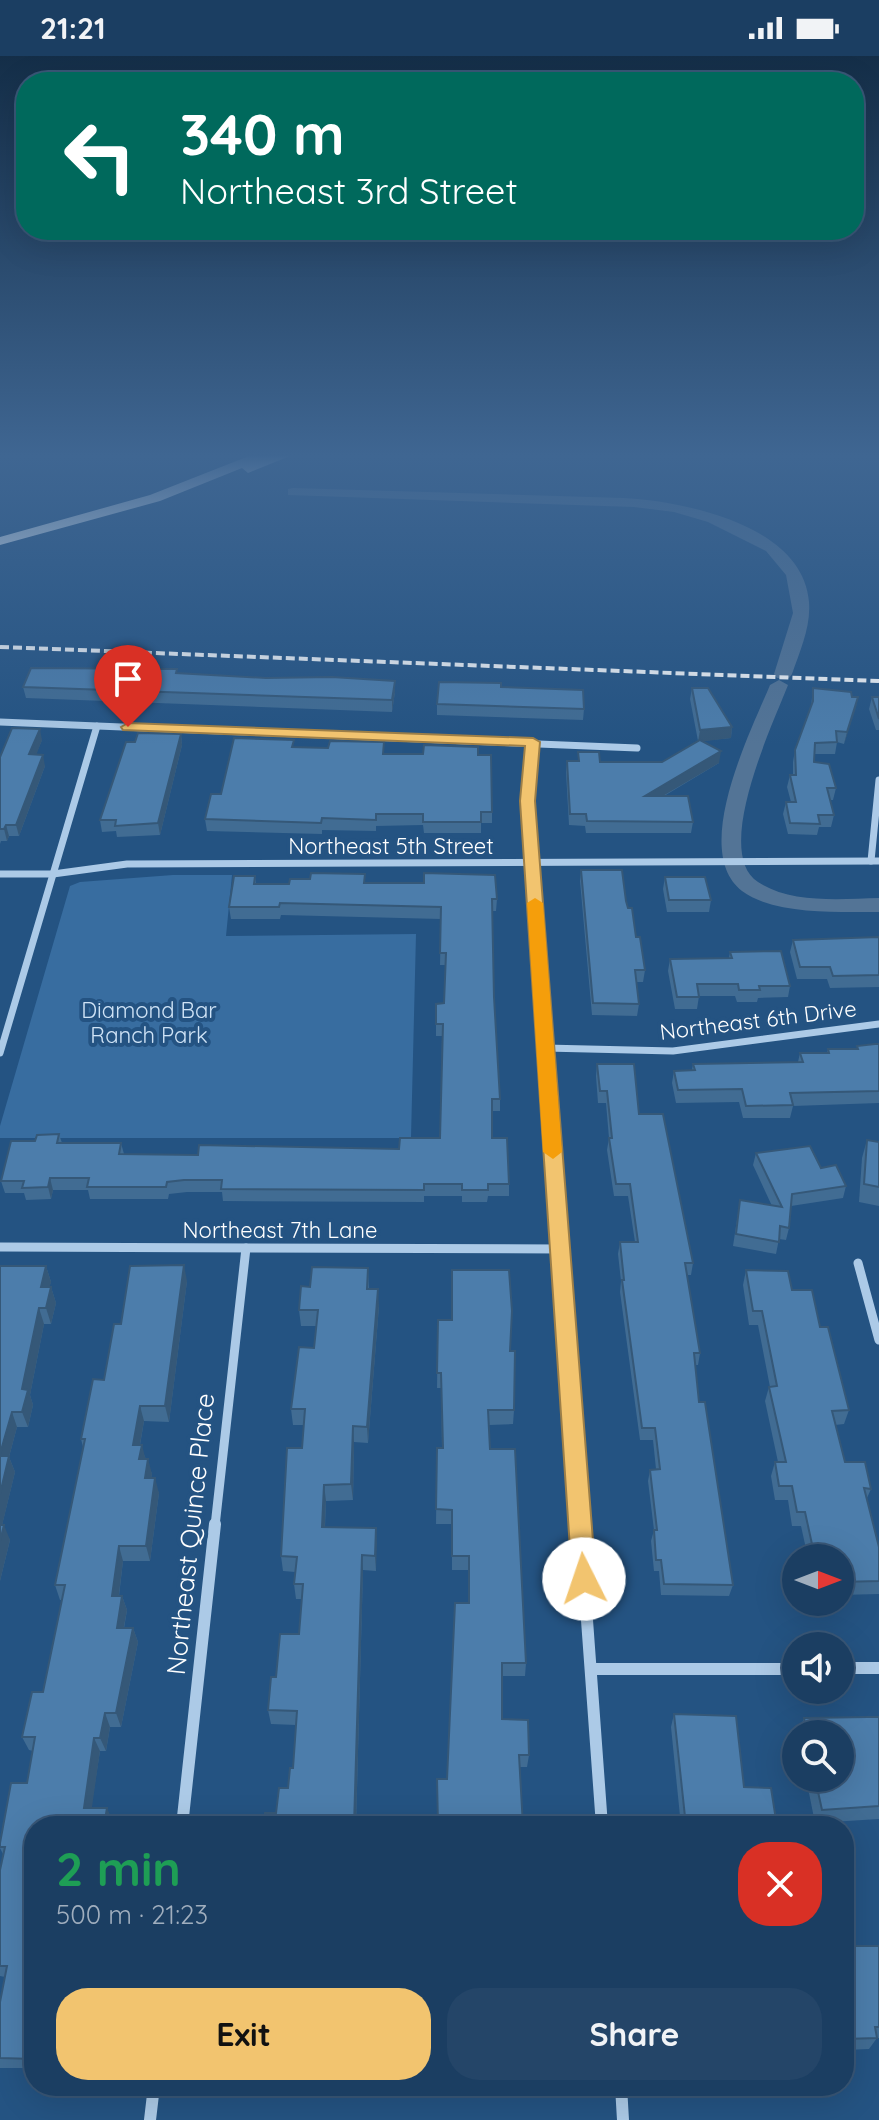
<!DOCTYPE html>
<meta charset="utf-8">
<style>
:root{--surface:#1b3e62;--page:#244568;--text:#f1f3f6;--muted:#a0aebe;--line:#395777;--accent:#f2c46f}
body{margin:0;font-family:Quicksand,sans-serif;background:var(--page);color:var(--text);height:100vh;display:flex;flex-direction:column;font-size:30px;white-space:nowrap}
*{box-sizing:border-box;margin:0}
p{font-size:26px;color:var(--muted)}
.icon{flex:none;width:44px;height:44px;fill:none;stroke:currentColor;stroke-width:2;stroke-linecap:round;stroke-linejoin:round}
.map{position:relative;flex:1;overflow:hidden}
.panel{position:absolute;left:24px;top:1760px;width:830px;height:280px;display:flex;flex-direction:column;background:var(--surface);border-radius:32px;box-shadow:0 8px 32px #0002,0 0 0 2px var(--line)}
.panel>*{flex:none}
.hud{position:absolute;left:16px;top:16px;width:848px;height:168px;border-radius:32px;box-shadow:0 8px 32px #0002,0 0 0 2px var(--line);background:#00695c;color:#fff;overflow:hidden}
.needle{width:52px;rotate:90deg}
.fabs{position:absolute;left:782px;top:1488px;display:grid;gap:16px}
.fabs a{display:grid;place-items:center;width:72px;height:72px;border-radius:50%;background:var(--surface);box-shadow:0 8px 32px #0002,0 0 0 2px var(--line);font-size:40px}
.pin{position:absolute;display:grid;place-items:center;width:68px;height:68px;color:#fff;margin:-82px -34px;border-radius:50% 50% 50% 0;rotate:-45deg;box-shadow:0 0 8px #0007}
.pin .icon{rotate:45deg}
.me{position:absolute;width:88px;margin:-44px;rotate:356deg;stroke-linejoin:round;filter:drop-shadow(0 0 6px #0008)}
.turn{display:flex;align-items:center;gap:28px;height:168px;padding:0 32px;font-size:36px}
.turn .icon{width:104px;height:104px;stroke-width:2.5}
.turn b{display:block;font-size:56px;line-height:68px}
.round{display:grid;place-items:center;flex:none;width:84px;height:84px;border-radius:32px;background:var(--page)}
.head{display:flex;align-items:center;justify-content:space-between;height:136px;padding:0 32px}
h1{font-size:48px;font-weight:800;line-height:60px;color:#1e9e55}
.action{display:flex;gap:16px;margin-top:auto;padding:16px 32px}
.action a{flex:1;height:92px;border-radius:32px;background:var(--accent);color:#111;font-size:32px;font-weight:800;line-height:92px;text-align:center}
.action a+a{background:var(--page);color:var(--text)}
.status{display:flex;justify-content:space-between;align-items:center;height:56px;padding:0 40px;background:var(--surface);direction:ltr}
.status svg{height:22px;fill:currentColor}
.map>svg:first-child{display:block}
.green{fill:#386da0}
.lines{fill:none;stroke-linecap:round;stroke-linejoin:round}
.canal{fill:#537496;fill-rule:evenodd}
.minor-far3{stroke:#accae7;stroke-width:5}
.minor-far2{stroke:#accae7;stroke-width:7}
.minor-far1{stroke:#accae7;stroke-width:9}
.minor{stroke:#accae7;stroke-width:12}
.trunk{fill:#f6fafe;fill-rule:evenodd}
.rail{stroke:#fff;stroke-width:4;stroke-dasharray:9 4;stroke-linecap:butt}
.wall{fill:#416c93}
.shaded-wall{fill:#355878}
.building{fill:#4c7dab;stroke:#355878;stroke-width:2}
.route{fill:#f2c46f;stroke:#9d7f48;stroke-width:2}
.slow{fill:#f59e0b}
.labels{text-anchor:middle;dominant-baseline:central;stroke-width:8;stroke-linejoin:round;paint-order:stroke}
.street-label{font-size:22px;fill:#fff;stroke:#245382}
.park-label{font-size:22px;fill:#cfe3f6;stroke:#245382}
.near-street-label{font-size:26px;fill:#fff;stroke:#245382}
</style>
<div class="status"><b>21:21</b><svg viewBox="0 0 49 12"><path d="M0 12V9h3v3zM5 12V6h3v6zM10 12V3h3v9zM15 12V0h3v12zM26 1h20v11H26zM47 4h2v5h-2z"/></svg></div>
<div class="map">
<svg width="879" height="2064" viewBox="0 0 879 2064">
<rect width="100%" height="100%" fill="#245382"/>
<path class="green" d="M173,819H232L226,880L416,878L411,1082H0V1070L70,830L80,826Z"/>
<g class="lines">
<g class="canal">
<path d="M293,432L623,442C684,445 803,469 809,546C811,571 800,595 792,618L789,622H777L774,618L793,557L786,519L766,495L708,466L674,456L634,451L288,439V433Z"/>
<path d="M779,624L788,629C773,668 712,796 758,826C791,848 841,843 879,842V856C840,856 774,859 742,835C690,795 751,675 770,629Z"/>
</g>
<path class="minor-far3" d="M0,666L26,667"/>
<g class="minor-far2">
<path d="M0,666L637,692"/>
<path d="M533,686L527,745L547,1015"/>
<path d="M871,805L879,724"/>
<path d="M0,818H53L127,808L879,805"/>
<path d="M545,992L673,995L879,968"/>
<path d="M0,997L97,670"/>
</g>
<g class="minor-far1">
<path d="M547,1013L580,1470"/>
<path d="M0,1191L560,1193"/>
<path d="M858,1207L879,1284"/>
<path d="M215,1470L246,1192"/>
</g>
<g class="minor">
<path d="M580,1468L602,1770"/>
<path d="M840,1612H879"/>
<path d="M591,1613H796"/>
<path d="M182,1770L215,1468"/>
<path d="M621,2030L623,2064"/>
<path d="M150,2064L154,2030"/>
</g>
<path class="trunk" d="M249,400H290L248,417L242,412L160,445L0,489V481L150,439Z"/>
<path class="rail" d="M0,591L879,625"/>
</g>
<g class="wall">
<path d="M177,613V617L266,622L395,625V636L392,656L26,642L23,631Z"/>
<path d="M501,631L584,653L583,664L437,659V648Z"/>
<path d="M692,632L732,671L731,682L701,685L719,707L664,740L693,766L691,777H586L585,770L569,769L566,716L567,705H578V696L600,706H662L698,685L690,643Z"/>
<path d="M813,632L852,641H858L844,688L837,686L835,698H815L814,706L836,732L833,744H830L834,759L831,771H819L817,779L788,778L783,758L786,746H791L787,731L790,719H793V706L795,694L811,651Z"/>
<path d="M872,641H879V674H876L869,653Z"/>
<path d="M181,678L182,689L160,779L117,781L116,775L102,776L100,764L135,686Z"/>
<path d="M42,684L36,698L45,710L19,780H9L7,785H1L0,788V701Z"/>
<path d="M295,691L385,698L478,699L492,756V767H481V777H424L423,769L376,770V775L322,774V778L207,775L205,763L221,738Z"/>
<path d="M581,814L626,845L645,914L643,926H636L639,948L637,960L592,959L580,825Z"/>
<path d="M365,818V827L497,843L496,855H492L494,941L500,1043V1055H492V1082L509,1128V1140H488L487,1146H462V1140H424V1146L223,1145L222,1136H187L169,1138L168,1143H90L88,1134H53L51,1143L26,1144L24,1137H5L1,1125L35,1085L59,1078L62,1087H121L124,1098L198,1099L399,1093L440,1082L442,980H436V948L444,947L446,909H440L441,863L281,859L280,863H231L229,851L255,820L256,828H289L310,823Z"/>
<path d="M665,821L711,844L709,856H667L663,833Z"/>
<path d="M879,881V931L830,932L827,923H797L790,896L793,884Z"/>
<path d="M730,896L790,930L788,941L758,942L757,946H737L735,940H699L697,953H675L668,915L670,903L729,902Z"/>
<path d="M879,988V1047L793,1050L790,1062H743L739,1046L676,1047L672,1027L674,1015L692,1014L693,1008L798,1006L800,997H827L828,993H857V990Z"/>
<path d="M597,1008L639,1058L693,1207L691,1219H687L700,1297L698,1309H695L699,1346L733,1529L729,1540L661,1539L659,1515H654L651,1485L654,1474L648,1425L650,1414L656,1413L653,1384H640L620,1236L621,1225L618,1198L620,1186H635L628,1140H614L607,1094L609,1082L606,1047H598L596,1020Z"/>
<path d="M867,1084L879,1086V1150L859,1146L862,1102Z"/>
<path d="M756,1097L821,1112L846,1130L843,1142L791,1150L789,1172L786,1184L779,1183L776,1198L733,1190L740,1144L772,1150L753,1109Z"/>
<path d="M0,1210H46L51,1226L49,1231H51L56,1247L51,1268H44L30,1339L33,1349L28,1371H17L9,1401L15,1416L2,1469L10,1484L0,1525Z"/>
<path d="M368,1212L369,1233L379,1250L368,1387L354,1386L353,1444L326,1445L325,1471L376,1472V1515L363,1514L356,1770H263L276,1757L288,1732L293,1712L296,1669L271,1668L268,1654L276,1621L299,1578L302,1543H296L294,1528L295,1516L283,1515L281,1500L302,1392L304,1369H293L291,1353L314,1292L316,1270H301L299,1254L310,1231Z"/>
<path d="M746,1214L792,1234L820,1271L849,1354L844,1368L835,1369L845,1406L871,1433L867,1442L879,1491V1538L840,1539V1502H808L801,1470H792L788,1444H775L771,1420L775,1406H778L765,1345L769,1331H770L758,1269H749L743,1229Z"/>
<path d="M187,1225L169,1366L144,1365L140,1389L152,1418L151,1422L159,1437L150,1505H123L119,1540H122L127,1554L124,1572H133L138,1586L121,1671H110L106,1695H100L91,1752L112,1764L34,1770V2012H0V1946L5,1921L0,1920V1814L3,1798L0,1792V1787L27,1727L33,1695L29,1694L22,1681L43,1636L62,1544H60L55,1529L83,1391L81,1383L104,1324L121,1268Z"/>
<path d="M438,1264H451L510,1295L514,1354L513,1368L489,1369L490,1393L526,1607L525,1620H502V1663L529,1699L527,1711H519L447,1723L469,1547L468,1514H452V1468H436L437,1392H442L441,1332H437Z"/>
<path d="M674,1658L744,1731L777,1770H681L671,1671Z"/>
<path d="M879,1661V1763L815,1767L806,1722H840V1678H798L804,1662Z"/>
<path d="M844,1890H879V1982H877L869,1993L844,1994Z"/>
</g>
<g class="shaded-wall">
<path d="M395,625V636L392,656V644Z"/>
<path d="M858,641L856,652L844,688L847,676Z"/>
<path d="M732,671L731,682L698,686L700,674Z"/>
<path d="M40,673L42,684L32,710L29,698Z"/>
<path d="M181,678L182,689L160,779L158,767Z"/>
<path d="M721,695L719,707L644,751L645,740Z"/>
<path d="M43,699L45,710L19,780L16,769Z"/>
<path d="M6,769L9,780L7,785L4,773Z"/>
<path d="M50,1122L53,1134L51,1143L48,1131Z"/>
<path d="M184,1209L187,1225L169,1366L165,1350Z"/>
<path d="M46,1210L51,1226L45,1247L41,1231Z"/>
<path d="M51,1231L56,1247L51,1268L46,1252Z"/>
<path d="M378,1233L379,1250L368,1387L367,1371Z"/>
<path d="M39,1252L44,1268L30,1339L33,1349L28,1371L22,1356V1333Z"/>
<path d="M140,1350L144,1365L137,1405L133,1389Z"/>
<path d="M12,1356L17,1371L9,1401L15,1416L0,1478V1398Z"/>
<path d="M353,1370L354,1386L353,1444L351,1428Z"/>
<path d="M142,1389L146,1405L139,1403Z"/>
<path d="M148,1403L152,1418L149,1437L145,1422Z"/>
<path d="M155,1422L159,1437L150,1505L146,1490Z"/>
<path d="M324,1429L326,1445L324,1487L322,1471Z"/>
<path d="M4,1469L10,1484L0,1525V1485Z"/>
<path d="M376,1472L377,1487L376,1515L375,1500Z"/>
<path d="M119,1490L123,1505L117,1554L112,1540Z"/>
<path d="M362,1499L363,1514L356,1770H354Z"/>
<path d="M122,1540L127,1554L121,1586L117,1572Z"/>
<path d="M133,1572L138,1586L121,1671L116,1657Z"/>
<path d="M105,1657L110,1671L106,1695L100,1682Z"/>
<path d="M94,1682L100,1695L90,1765L84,1752Z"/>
<path d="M107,1752L112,1764L111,1770H104Z"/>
</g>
<g class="building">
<path d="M31,612L177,613L176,617L266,622L332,621L395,625L392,644L23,631Z"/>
<path d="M439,626L501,627V631L583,634L584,653L437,648Z"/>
<path d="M692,632H708L732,671L700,674Z"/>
<path d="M813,632L851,636L852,641H858L847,676L836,675L837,686L815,687L814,706L829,708L836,732H827L834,759H818L820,768L790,767L786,746H796L790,719H796L795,694L813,645Z"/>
<path d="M872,641H879V663Z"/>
<path d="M12,672L40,673L29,698L43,699L16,769H6L4,773H0V701Z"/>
<path d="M138,677L181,678L158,767L115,770L116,764H100L126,686H135Z"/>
<path d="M234,682L294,684L292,691L328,692L330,685L384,686L383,698H423L424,689L478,691V699H491L492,756H481V766H423V758H376V764L322,762L321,767L205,763L211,738H221Z"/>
<path d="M700,684L721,695L645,740H688L693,766L587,765L586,758H570L567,705H579L578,696H599L600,706H662Z"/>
<path d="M581,814H622L626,845L628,852H632L636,881H640L645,914H635L639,948L593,947Z"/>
<path d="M311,817L365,818L364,827H424V817L495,819L497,843H492L494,941L500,1043H492V1082H507L509,1128H488V1134H462V1128H424V1134L221,1133L222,1124H184L167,1126L166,1131H87L89,1122H50L48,1131L22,1132L24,1125H1L11,1085H35L37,1079L59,1078L57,1087H121L119,1098L198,1099L199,1089L399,1093L400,1082H440L443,968H436V948L444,947L446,897H440L441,851L280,847L279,851H229L234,820H255L254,828H289L290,823H310Z"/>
<path d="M665,821H705L711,844H669Z"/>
<path d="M879,881V919L833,920L830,911H800L793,884Z"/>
<path d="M781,895L790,930H759L760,934H739L738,928H697L699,941H677L670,903L732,902L730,896Z"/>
<path d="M875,988H879V1035L790,1037L793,1049L746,1050L742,1033L678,1034L674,1015L695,1014L693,1008L803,1006L800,997H829L828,993H858L857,990Z"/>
<path d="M597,1008H634L639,1058H663L693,1207H685L700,1297H694L699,1346H705L733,1529L664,1528L661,1504H656L654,1474H657L650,1414L660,1413L655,1372H642L622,1224H624L620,1186H638L630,1128H616L609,1082H612L607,1035H600Z"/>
<path d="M867,1084L879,1086V1131L864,1128Z"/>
<path d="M810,1090L821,1112L836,1109L846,1130L792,1138L789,1172L780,1170L779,1186L736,1178L740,1144L782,1151L756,1097Z"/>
<path d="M184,1209L165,1350H140L133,1389H142L139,1403H148L145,1422H155L146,1490H119L112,1540H122L117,1572H133L116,1657H105L100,1682H94L84,1752H107L104,1770H34V2003L0,2002V1946L7,1910H0V1814L5,1791H0V1787L11,1727H27L35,1681H22L32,1636H43L65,1529H55L85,1383H81L93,1323L104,1324L114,1268H121L130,1210Z"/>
<path d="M0,1210H46L41,1231H51L46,1252H39L22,1333L28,1334L22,1356H12L0,1398Z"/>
<path d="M312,1211L368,1212L367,1233H378L367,1371L353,1370L351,1428L324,1429L322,1471L376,1472L375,1500L362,1499L354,1770H263L265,1757H276L279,1732H288L290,1712H293L297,1655L268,1654L271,1621H276L280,1578H299L303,1528H294L297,1501L281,1500L287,1392H302L305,1353H291L299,1291L314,1292L318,1254H299L301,1230L310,1231Z"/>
<path d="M452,1214H509L512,1255L510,1295H515L514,1354H488L490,1393H515L526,1607H502V1663L528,1664L529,1699H519L523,1770H438L437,1723H447L455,1547H469V1500H452V1454L436,1453L437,1392H443L441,1317H437L438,1264H452Z"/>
<path d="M746,1214L788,1215L792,1234H812L820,1271H828L849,1354L832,1355L845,1406H865L871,1433L864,1432L879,1491V1525L840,1526V1502H815L805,1456H797L792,1430H779L775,1406H786L769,1331L777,1330L762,1255H753Z"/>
<path d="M0,1400H9L0,1438Z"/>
<path d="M0,1469H4L0,1485Z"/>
<path d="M674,1658L736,1660L744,1731L771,1732L777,1770H686Z"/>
<path d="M868,1661H879V1750L822,1754L815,1722H840V1678H807L804,1662Z"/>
<path d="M844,1890H879V1971H875L877,1982L844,1983Z"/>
</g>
<linearGradient id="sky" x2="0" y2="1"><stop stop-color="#142e48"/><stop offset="0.58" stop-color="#3f6692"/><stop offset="1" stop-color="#3f6692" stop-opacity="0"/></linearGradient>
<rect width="879" height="689" fill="url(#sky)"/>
<path class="route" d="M128,667L533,682L540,686L535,745L596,1523L593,1531L584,1535L575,1531L572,1523L520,745L525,690L123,674L121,671Z"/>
<path class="slow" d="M535,842L543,847L562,1096L553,1103L543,1096L527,847Z"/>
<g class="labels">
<g class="street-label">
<text x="391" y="790">Northeast 5th Street</text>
<text transform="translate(758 964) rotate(-7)">Northeast 6th Drive</text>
<text x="280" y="1174">Northeast 7th Lane</text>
</g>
<g class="park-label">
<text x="149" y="954">Diamond Bar<tspan x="149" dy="25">Ranch Park</tspan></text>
</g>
<g class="near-street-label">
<text transform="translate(190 1478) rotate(-84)">Northeast Quince Place</text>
</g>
</g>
</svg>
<div class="fabs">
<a><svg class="needle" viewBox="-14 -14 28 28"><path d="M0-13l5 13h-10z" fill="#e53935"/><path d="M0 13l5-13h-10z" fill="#a0aebe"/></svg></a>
<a><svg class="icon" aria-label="sound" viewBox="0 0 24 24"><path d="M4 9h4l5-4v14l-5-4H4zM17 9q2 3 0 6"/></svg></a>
<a><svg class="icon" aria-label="search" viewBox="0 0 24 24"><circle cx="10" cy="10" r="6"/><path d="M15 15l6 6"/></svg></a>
</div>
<div class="pin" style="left:128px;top:671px;background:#d93025"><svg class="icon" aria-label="arrive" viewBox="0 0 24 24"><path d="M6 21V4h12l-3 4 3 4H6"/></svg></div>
<svg class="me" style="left:584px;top:1523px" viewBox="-20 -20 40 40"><circle r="19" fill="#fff"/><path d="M0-13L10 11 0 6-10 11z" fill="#f2c46f"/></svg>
<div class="hud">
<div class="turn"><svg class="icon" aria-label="left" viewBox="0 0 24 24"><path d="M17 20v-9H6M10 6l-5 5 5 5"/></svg><div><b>340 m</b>Northeast 3rd Street</div></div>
</div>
<section class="panel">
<div class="head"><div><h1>2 min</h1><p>500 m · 21:23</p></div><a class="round" style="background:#d93025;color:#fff"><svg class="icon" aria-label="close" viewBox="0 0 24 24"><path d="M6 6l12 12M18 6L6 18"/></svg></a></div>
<div class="action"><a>Exit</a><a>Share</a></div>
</section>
</div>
